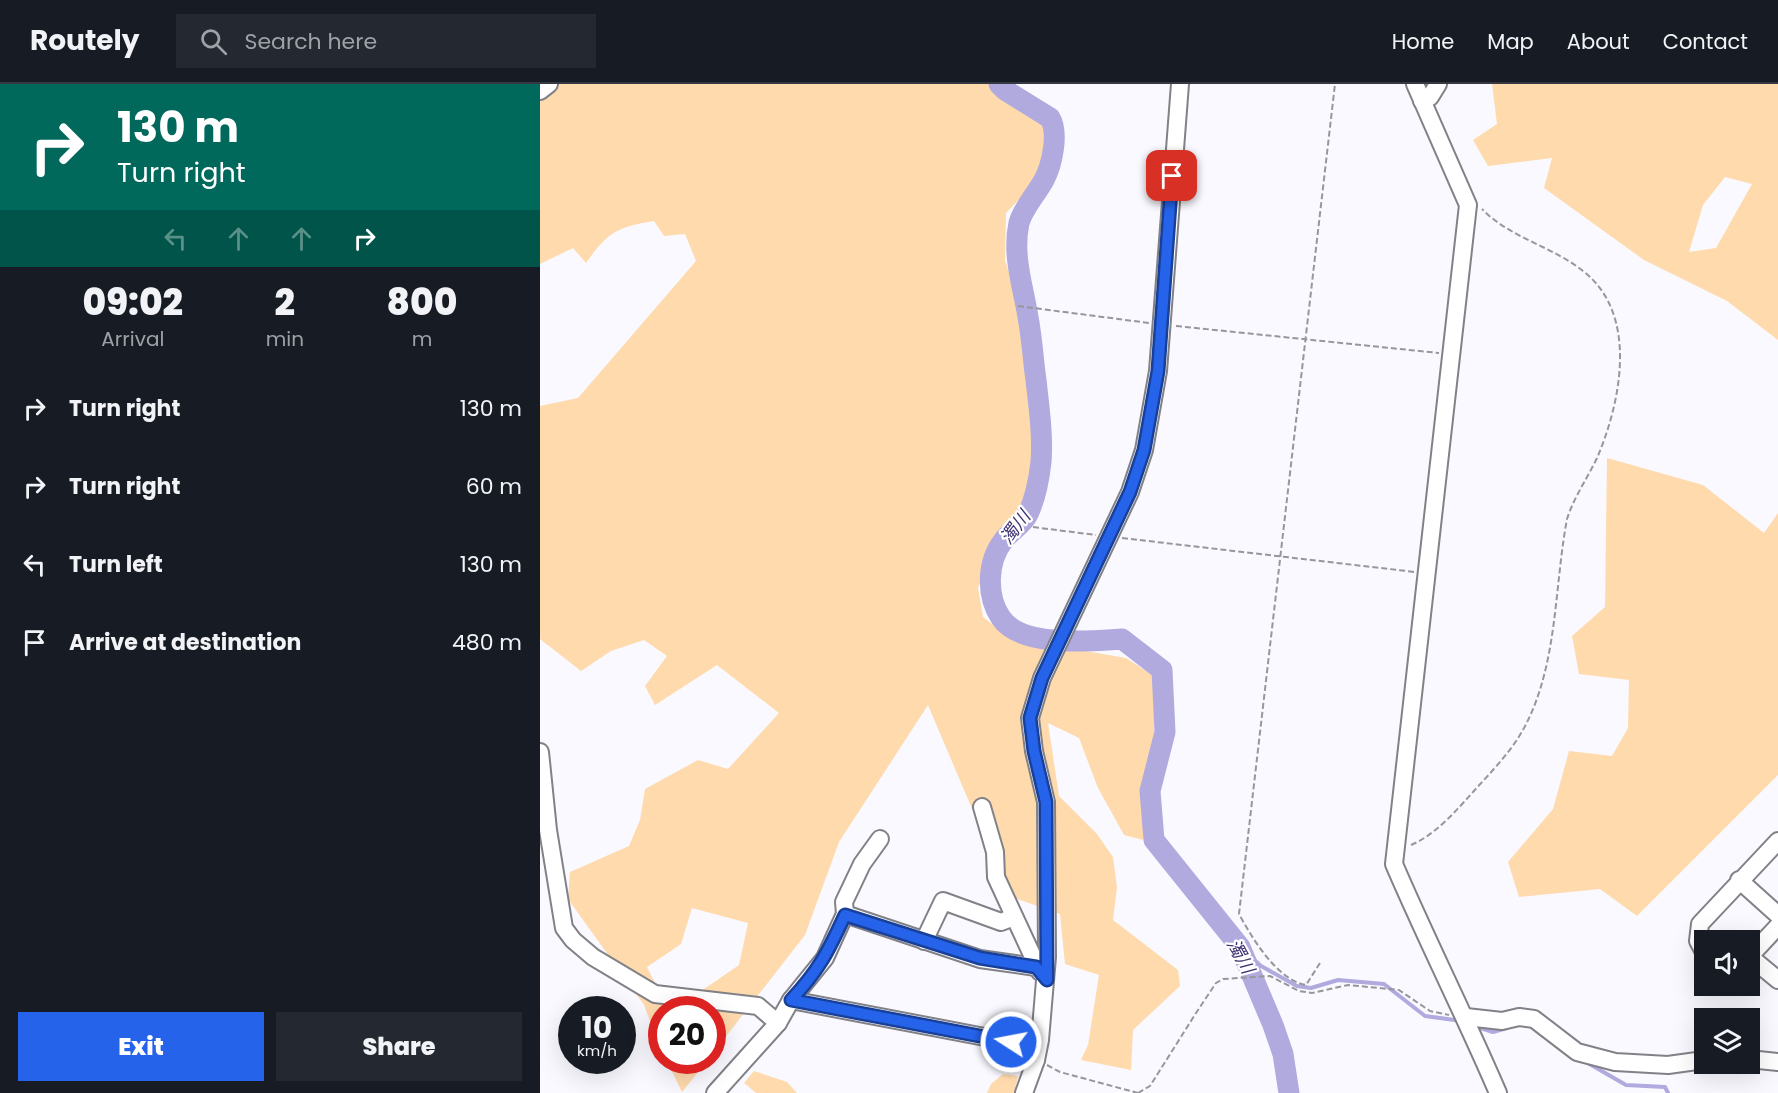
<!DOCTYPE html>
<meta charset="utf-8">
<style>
:root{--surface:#171b24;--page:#242831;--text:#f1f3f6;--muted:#9ea1a6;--line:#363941;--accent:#2563eb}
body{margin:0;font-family:Poppins,"Noto Sans JP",sans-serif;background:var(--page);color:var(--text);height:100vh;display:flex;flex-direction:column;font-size:22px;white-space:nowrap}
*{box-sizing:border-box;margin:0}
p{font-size:20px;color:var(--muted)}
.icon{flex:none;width:33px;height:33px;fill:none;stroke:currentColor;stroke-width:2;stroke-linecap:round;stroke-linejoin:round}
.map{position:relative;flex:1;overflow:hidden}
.drawer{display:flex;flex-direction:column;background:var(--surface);width:540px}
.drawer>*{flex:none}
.hud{background:#00695c;color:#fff;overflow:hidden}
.tools{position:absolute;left:1154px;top:846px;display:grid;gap:12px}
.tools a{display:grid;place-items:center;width:66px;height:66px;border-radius:0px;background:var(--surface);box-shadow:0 6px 24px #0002;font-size:30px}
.speed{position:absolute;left:18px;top:912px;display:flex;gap:12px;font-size:30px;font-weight:700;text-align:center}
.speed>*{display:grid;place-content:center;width:78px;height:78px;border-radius:50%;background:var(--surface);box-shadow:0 6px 24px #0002;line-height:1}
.speed small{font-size:15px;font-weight:400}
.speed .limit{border:9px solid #d22;background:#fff;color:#111}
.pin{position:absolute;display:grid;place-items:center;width:51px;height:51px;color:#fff;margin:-26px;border-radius:12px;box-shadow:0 3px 9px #0006}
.me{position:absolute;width:66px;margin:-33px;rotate:281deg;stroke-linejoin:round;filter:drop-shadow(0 0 4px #0008)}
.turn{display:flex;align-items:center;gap:21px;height:126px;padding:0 18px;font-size:27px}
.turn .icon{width:78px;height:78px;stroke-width:2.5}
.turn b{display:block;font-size:42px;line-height:51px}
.lanes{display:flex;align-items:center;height:57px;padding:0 18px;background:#0003;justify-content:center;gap:30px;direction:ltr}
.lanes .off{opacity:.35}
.eta{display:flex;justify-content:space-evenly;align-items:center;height:102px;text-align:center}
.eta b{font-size:36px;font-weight:800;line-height:42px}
.primary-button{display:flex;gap:12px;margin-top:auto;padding:12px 18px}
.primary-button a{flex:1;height:69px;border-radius:0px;background:var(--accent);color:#fff;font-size:24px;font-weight:800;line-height:69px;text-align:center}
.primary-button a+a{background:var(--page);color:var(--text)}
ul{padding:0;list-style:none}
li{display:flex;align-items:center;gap:18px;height:78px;padding:0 18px}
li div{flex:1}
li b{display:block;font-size:22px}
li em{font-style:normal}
header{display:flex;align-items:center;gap:36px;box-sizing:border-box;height:84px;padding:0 30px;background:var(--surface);border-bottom:2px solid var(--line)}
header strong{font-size:28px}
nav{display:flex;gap:33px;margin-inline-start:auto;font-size:21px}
.search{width:420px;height:54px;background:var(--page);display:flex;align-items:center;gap:15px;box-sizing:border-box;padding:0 21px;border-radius:0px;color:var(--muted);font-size:22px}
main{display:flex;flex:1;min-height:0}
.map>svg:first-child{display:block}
.green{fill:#ffdaad;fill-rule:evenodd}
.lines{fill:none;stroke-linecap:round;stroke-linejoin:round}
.stream{stroke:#b0aade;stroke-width:4}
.river{stroke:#b0aade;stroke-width:21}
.minor-casing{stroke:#818187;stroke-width:20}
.path{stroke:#97979b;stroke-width:2;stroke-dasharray:6 3;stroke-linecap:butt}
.minor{stroke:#fff;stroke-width:16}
.route-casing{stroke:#184099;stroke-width:15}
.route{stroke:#2563eb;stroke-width:10}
.labels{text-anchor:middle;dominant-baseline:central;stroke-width:4.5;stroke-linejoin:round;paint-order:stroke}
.water-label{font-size:18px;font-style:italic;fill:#413473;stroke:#fff}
</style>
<header>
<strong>Routely</strong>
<div class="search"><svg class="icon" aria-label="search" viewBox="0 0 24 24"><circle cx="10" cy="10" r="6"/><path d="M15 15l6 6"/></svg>Search here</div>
<nav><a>Home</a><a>Map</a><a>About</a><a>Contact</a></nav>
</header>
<main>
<section class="drawer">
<div class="hud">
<div class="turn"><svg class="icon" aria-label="right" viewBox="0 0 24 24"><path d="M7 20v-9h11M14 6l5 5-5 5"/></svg><div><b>130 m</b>Turn right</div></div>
<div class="lanes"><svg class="icon off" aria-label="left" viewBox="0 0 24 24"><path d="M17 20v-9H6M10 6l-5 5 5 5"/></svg><svg class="icon off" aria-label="ahead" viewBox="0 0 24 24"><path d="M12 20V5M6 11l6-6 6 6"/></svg><svg class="icon off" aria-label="ahead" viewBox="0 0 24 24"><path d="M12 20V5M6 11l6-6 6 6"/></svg><svg class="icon" aria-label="right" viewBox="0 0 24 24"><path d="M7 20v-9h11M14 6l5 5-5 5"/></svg></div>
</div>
<div class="eta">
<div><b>09:02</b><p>Arrival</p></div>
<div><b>2</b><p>min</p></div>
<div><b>800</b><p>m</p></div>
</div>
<ul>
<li><svg class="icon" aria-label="right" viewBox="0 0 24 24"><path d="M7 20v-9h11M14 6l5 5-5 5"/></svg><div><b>Turn right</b></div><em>130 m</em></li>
<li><svg class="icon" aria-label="right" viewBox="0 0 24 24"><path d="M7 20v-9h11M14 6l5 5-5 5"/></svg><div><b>Turn right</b></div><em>60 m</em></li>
<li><svg class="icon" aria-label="left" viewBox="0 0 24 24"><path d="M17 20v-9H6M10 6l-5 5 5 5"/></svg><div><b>Turn left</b></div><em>130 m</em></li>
<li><svg class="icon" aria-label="arrive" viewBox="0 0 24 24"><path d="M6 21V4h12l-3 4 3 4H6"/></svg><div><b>Arrive at destination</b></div><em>480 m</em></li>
</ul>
<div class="primary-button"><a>Exit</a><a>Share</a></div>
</section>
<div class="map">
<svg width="1238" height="1009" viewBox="0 0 1238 1009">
<rect width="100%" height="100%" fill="#f9f9ff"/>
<g class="green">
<path d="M0,0H453C469,21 494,23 510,43C513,86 493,100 466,129L465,176L483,234L500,359L496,402L484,431L461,453L438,504L443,533L470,554L586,574L614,592V656L603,756L584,751L558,704L539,654L508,639L519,712L557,750L573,773L577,803L573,836L638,886L640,902L593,946L591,986L541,976L548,961L559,891L525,880L520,830L469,812L388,621L299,758L265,851L173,969L172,926L135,925L199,881L208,839L152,824L141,860L107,883L128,925L122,926L121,966L104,921L28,815L30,788L89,762L100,736L105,705L158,676L188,685L239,629L177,581L115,621L105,602L127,572L104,556L71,567L41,587L0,555V322L38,314L156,177L145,150L124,152L114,137C77,143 68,148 46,179L33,164L0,180Z"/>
<path d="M952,0H1238V256L1187,217L1104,176L1004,104L1012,74L948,82L933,56L957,40ZM1185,93L1212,100L1176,164L1149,168L1163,121Z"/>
<path d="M1067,374L1163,401L1224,449L1238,429V691L1097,832L1060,805L979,813L968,778L1013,725L1029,667L1072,672L1088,644L1089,596L1039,590L1032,552L1065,523Z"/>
<path d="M127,977H167L142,1008Z"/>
<path d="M214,987L247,998L257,1009H216L204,999Z"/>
<path d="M463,990L478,992L474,1009H447L451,1000Z"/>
</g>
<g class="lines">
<g class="stream">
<path d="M700,863L721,882L757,902L771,904L798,896L844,900L885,932L922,937"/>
<path d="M934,942L953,948L967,944"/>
<path d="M1046,978L1086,1001L1125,1003L1128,1009"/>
</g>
<path class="river" d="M459,0L465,6L510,34C519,49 512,81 504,96C497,109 483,124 479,139C472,171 483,202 488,233C492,254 493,275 496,296C499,323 503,351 501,378C499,396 496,413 488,430C483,441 470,447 463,457C447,478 446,512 461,534C482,564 550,557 582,555L622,586L625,648L610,707L614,756L700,863L733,941L743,970L749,1009"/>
<g class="minor-casing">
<g id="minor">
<path d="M875,0L928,121L854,780C887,857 925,932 958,1009"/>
<path d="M0,7L9,0"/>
<path d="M882,17L890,13L898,0"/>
<path d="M0,668L8,746L24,844L33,856L53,873L115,910L218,922L238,939"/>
<path d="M442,723L455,768L456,793L500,888"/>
<path d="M1199,796L1238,831"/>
<path d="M305,830L440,875L496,883"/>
<path d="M384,857L403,817L461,838L474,833"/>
<path d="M1164,868L1158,857L1160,840L1238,757"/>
<path d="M1209,872L1238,896"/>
<path d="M1210,872L1238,842"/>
<path d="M251,916L285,874L305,830L304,818L322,780L340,755"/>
<path d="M926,933L962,937L979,933L994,935L1037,968L1075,978L1128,981L1164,976"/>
<path d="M1209,975L1238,978"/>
<path d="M175,1009L238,939L251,916L471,958L487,964L496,976"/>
<path d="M484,1009L496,976L500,956L507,873L506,718L494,667L490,634L502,594L590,408L604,366L618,287L640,0"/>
</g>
</g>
<g class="path">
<path d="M478,222L609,239"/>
<path d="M636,242L899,269"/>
<path d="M493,443L556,451"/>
<path d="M582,454L875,488"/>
<path d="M871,761C895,751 915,728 933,708C951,688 971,668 984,644C1018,581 1014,504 1027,435C1034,413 1047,395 1057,374C1081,318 1099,230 1043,187C1012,162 970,154 942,125"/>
<path d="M780,879L766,901C737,896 712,854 699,830L795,0"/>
<path d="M507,981L520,988L598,1009"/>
<path d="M598,1009L610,1002L656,929L676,899L683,895L730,892L759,907L772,909L808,901L859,906L890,927L909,931"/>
</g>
<use href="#minor" class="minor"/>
</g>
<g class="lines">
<g class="route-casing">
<path id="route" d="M471,958L251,916C279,886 288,868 305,831L440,874L496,883L507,896L506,718L494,667L490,634L502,594L590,408L604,366L618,287L632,92"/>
</g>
<use href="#route" class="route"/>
</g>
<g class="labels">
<g class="water-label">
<text transform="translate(475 443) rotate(-53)">濁川</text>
<text transform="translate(701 872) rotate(61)">濁川</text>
</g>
</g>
</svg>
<div class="tools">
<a><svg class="icon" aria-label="sound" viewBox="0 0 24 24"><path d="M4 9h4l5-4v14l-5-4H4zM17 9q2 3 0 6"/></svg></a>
<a><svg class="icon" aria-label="layers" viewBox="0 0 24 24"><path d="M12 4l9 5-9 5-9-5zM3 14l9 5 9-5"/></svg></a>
</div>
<div class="speed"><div>10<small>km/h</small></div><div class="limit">20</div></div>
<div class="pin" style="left:632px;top:92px;background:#d93025"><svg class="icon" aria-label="arrive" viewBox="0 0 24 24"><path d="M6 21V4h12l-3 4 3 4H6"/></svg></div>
<svg class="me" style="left:471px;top:958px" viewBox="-20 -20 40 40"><circle r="17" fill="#2563eb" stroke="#fff" stroke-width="3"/><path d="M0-11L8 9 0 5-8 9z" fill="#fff"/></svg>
</div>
</main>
